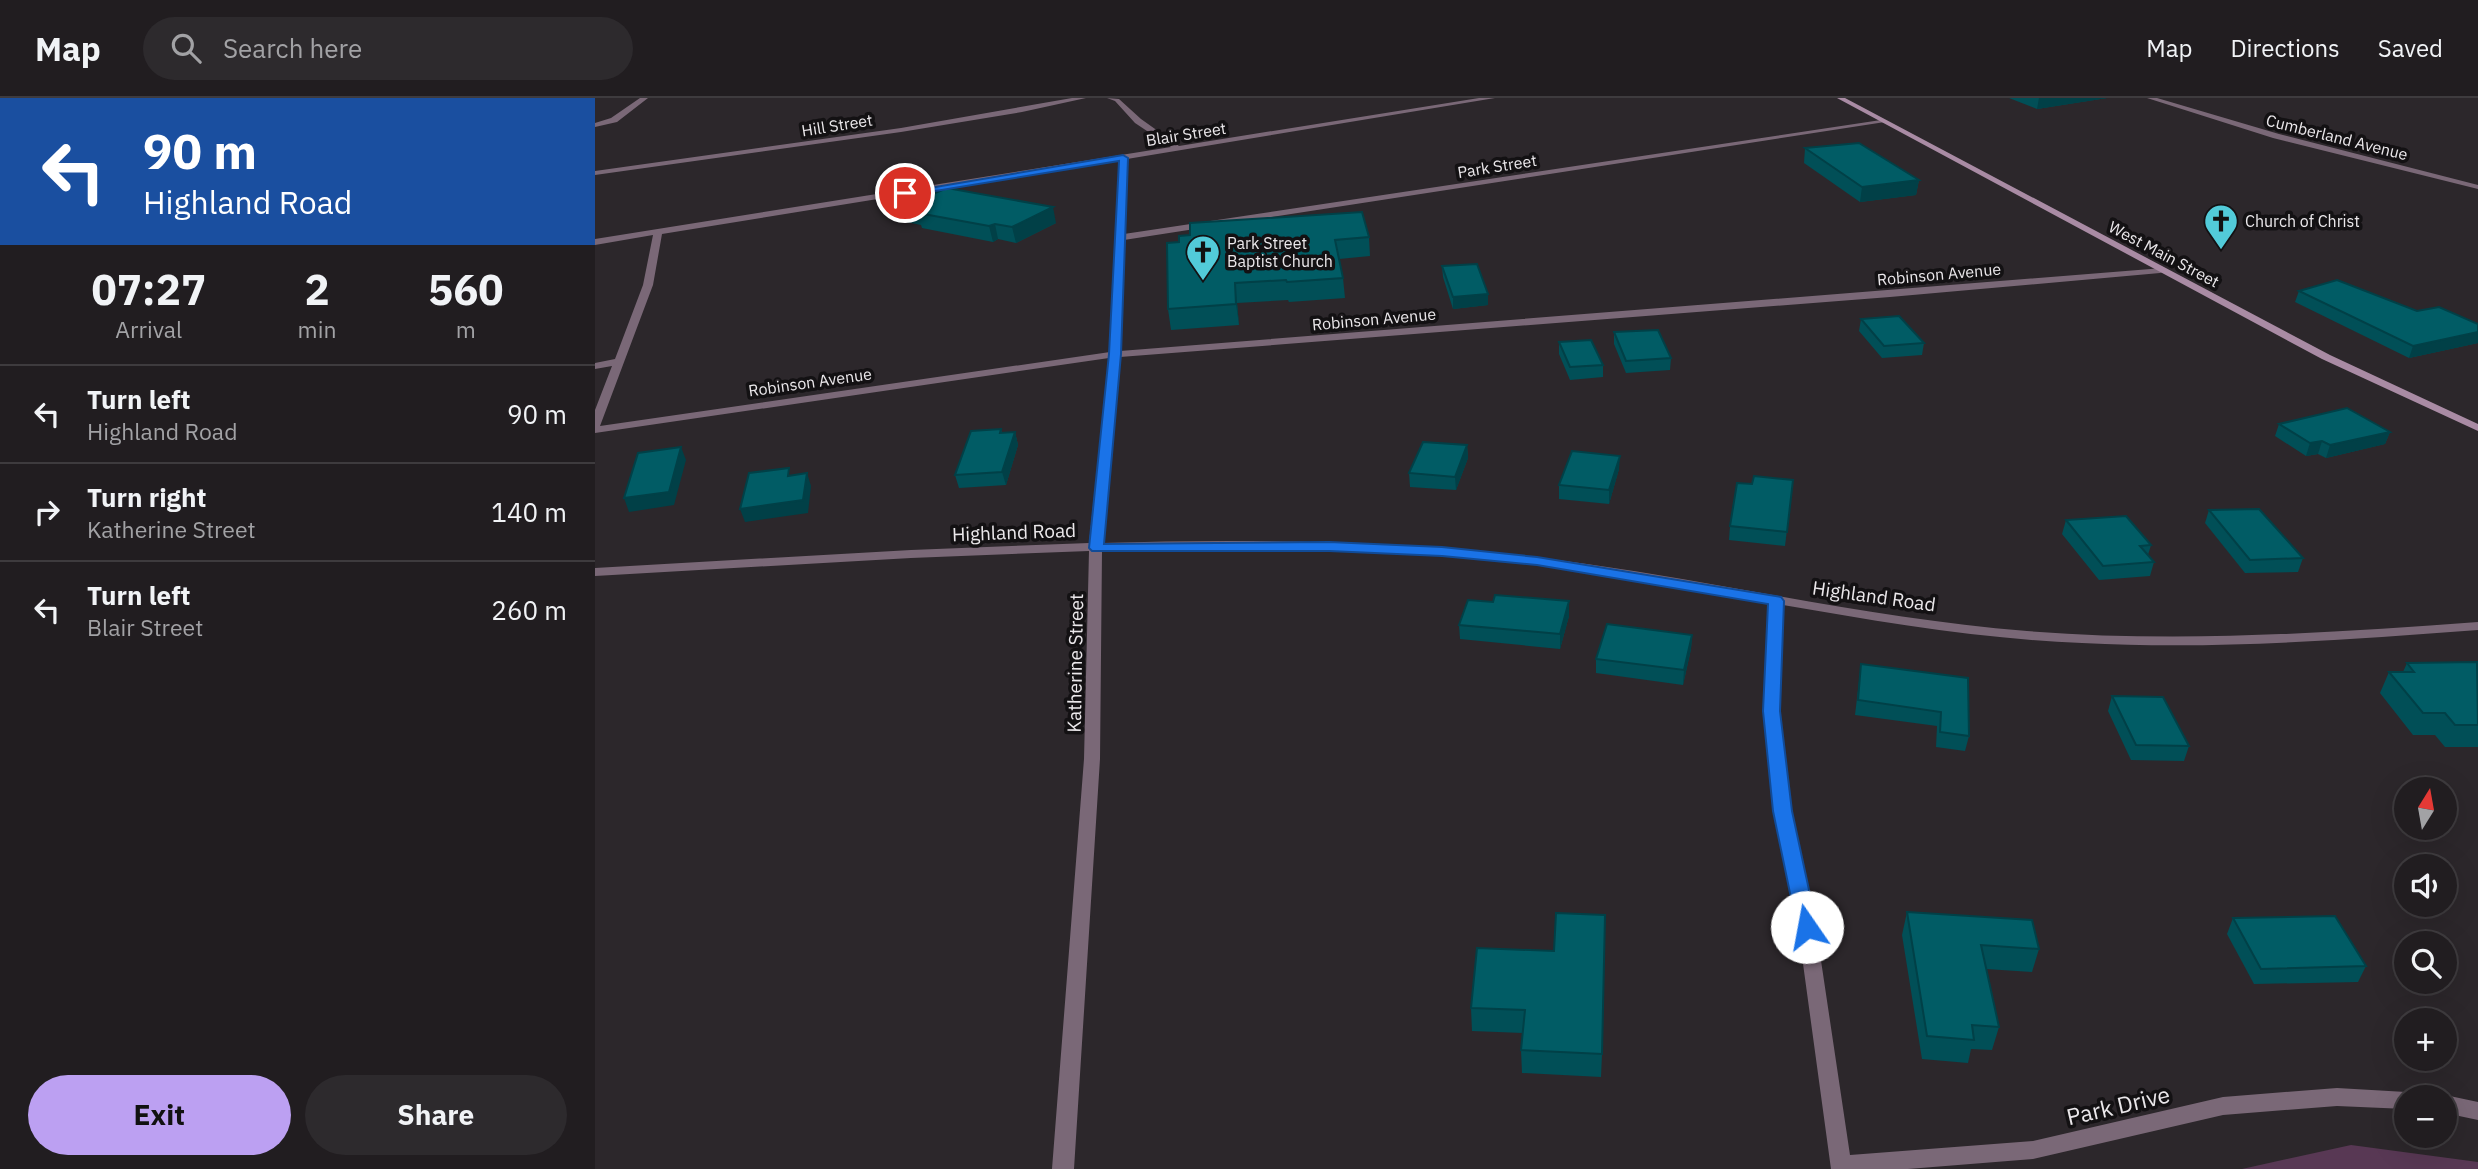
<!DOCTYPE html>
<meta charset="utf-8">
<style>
:root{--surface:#211d20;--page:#2d2a2d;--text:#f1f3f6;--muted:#a2a2a5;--line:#3e3b3e;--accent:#bca0f2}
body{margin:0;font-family:"IBM Plex Sans",sans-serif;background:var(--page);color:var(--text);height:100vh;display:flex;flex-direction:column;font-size:26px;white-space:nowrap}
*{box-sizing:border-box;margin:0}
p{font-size:23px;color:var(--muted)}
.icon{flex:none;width:38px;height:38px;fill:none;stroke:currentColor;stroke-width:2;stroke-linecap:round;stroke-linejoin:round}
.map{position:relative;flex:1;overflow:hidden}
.side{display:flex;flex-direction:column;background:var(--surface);width:595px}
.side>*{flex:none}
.top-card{background:#1a4fa0;color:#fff;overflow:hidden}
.needle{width:46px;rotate:11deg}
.fabs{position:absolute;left:1799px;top:679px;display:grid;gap:14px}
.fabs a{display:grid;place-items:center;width:63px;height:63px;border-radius:50%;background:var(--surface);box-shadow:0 7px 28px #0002,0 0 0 2px var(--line);font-size:35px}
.pin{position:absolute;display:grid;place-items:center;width:60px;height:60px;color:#fff;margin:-30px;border:4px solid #fff;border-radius:50%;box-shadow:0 2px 7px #0007}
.me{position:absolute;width:77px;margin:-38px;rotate:348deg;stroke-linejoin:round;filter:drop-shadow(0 0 5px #0008)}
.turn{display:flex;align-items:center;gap:24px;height:147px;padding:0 28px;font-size:32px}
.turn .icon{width:91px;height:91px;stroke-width:2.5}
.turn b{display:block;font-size:49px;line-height:60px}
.eta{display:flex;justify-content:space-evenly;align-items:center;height:119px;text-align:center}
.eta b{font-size:42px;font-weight:800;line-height:49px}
.cta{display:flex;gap:14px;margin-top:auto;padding:14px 28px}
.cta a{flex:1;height:80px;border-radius:42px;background:var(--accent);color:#111;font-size:28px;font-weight:800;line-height:80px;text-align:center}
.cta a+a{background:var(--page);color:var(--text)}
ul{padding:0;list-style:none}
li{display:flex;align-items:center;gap:21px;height:98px;padding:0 28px;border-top:2px solid var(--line)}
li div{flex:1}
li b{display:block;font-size:26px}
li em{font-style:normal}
header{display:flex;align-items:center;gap:42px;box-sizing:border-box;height:98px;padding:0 35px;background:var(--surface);border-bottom:2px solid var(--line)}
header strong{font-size:33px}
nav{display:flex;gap:38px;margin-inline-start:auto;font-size:24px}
.search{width:490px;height:63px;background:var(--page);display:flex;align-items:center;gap:18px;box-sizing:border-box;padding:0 24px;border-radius:38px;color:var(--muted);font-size:26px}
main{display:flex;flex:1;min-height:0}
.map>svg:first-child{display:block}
.green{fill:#583854}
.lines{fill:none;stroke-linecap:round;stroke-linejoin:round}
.minor{fill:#7a6877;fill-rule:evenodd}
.secondary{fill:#a98ba4;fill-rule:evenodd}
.wall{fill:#014f57}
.shaded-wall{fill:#014047}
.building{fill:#015c65;stroke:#014047;stroke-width:2}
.route{fill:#1a73e8;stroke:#114b97;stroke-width:2}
.labels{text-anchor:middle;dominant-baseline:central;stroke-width:7;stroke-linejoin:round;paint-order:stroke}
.far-street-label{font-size:16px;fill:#ebe8eb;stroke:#131113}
.far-poi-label{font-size:16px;fill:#ebe8eb;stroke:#131113;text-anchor:start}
.street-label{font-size:19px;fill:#ebe8eb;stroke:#131113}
.near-street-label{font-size:23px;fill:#ebe8eb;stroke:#131113}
</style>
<header>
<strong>Map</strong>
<div class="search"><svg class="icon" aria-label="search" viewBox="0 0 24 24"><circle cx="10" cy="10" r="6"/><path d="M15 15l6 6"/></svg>Search here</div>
<nav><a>Map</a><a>Directions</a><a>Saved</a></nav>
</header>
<main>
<section class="side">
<div class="top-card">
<div class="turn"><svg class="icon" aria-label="left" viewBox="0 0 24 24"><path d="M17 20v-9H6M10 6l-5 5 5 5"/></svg><div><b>90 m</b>Highland Road</div></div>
</div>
<div class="eta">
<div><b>07:27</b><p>Arrival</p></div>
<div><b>2</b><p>min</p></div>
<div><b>560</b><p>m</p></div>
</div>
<ul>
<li><svg class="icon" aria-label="left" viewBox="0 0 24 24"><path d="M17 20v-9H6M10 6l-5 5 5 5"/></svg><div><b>Turn left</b><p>Highland Road</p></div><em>90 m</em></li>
<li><svg class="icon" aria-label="right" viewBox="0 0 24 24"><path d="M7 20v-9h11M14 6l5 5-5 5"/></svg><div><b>Turn right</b><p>Katherine Street</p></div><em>140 m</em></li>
<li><svg class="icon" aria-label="left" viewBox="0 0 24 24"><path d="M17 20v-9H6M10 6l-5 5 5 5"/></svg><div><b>Turn left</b><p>Blair Street</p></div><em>260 m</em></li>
</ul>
<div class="cta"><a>Exit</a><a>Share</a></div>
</section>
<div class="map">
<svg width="1883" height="1071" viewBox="0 0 1883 1071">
<rect width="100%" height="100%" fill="#2c272b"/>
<path class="green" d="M1756,1047L1883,1064V1071H1647Z"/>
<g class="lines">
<g class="minor">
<path d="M45,0H53L22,24L0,29V25L16,20Z"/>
<path d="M477,0H491L427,14L306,34L0,77V73L306,30Z"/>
<path d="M512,0L524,1L546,21L584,48L884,0H900L532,61L529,136L1286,22L1290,24L529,142L525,253L1568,170V174L1565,175L1295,199L525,259L507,445C669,440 832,443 992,466C1139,487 1284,521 1432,533C1583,545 1733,535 1883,524V532C1751,542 1619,552 1487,545C1386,541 1286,524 1188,507L1184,613L1195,713L1221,829L1255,1057L1438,1043L1628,999L1742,990L1811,994L1819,999H1811V1011L1742,1008L1628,1017L1438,1061L1313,1071H1236L1203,829L1179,713L1168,613L1174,504C1089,489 1003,473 916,464C781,450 643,448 507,453L505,661L479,1071H457L489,661L494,453L316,460L0,478V470L316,452L494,445L514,260L0,335V312L17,268L0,271V265L20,261L48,187L58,137L0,147V141L576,49L540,25L520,3ZM524,62L515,254L5,328L58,187L67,136Z"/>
<path d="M1552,0H1562L1684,36L1883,87V91L1678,40Z"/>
<path d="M1850,997L1883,1004V1022L1850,1015V999H1845Z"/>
</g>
<path class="secondary" d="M1242,0H1250L1735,257L1883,326V333L1727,261Z"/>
</g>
<g class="wall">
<path d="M1414,0H1512L1442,11Z"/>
<path d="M1210,50L1324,82L1321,97L1265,104L1209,65Z"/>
<path d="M307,109L461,125L421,145L403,141L398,144L327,130L326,127L311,124Z"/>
<path d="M595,137L774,139L775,158L744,161L748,180L750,200L694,204L693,202L642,205L644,227L576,232L573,211L584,144Z"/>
<path d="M847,168L893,207L858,211L848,179Z"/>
<path d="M1704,193L1822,213L1883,226V245L1814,260L1700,204Z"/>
<path d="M1266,221L1329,245L1327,257L1287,260L1264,233Z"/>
<path d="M1019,234L1076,260L1075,272L1031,275L1019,246Z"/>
<path d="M964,244L1008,267V279L975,282L964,256Z"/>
<path d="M1684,326L1795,334L1790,346L1731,360L1723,356L1711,358L1680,338Z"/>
<path d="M406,331L407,335L420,334L423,347L411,387L364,390L360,377Z"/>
<path d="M872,347L873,360L861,392L815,389L814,375Z"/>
<path d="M1024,371L1014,406L964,401V387Z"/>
<path d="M1198,382L1190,448L1134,442L1135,428Z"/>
<path d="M1614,412L1708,460L1703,474L1650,475L1610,425Z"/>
<path d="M1471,422L1556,447L1553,457L1559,464L1555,478L1504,482L1467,436Z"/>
<path d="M898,504L974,518L965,551L865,541L864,527Z"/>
<path d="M1097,537L1096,551L1088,587L1001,575V561Z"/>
<path d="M1812,565H1883V649H1850L1840,637H1818L1785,595L1794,574H1808Z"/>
<path d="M1266,566L1373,580L1374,638L1370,653L1341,649L1342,628L1260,617Z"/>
<path d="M1517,598L1594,648L1589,663L1536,662L1513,613Z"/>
<path d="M1312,814L1444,851L1437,874L1391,871L1404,929L1397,952L1376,951L1373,965L1327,961L1307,837Z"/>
<path d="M1638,820L1771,868L1763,884L1659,886L1632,836Z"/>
<path d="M959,853L1007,956L1006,979L927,975L926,952L928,935L877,933L876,910Z"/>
</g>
<g class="shaded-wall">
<path d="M1444,0H1512L1442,11Z"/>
<path d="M1324,82L1321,97L1265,104L1267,89Z"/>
<path d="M458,109L461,125L421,145L417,129Z"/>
<path d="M400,126L403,141L398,144L394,128Z"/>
<path d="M640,185L642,205L644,227L641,206Z"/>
<path d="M893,196V207L858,211V199Z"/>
<path d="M1883,234V245L1814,260L1818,248Z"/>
<path d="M420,334L423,347L411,387L407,374Z"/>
<path d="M1795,334L1790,346L1731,360L1735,347Z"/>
<path d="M1727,343L1723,356L1711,358L1715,345Z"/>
<path d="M872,347L873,360L861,392L860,379Z"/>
<path d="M86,349L91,362L79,407L34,414L29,400Z"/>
<path d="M1025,358L1024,371L1014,406V392Z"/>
<path d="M212,375L216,388L213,415L150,424L145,411Z"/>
<path d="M974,503V518L965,551V536Z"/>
<path d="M1097,537L1096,551L1088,587L1089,572Z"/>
</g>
<g class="building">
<path d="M1264,45L1324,82L1267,89L1210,50Z"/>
<path d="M352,90L458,109L417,129L400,126L394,128L323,115L327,113L307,109Z"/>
<path d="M767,114L774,139L740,142L748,180L692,184L691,182L640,185L641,206L573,211L572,145L584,144V138L595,137V125Z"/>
<path d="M882,166L893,196L858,199L847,168Z"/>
<path d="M1742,182L1822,213L1844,209L1883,226V234L1818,248L1704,193Z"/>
<path d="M1304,218L1329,245L1289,248L1266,221Z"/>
<path d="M1063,232L1076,260L1031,263L1019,234Z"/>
<path d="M996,242L1008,267L975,269L964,244Z"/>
<path d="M1752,310L1795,334L1735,347L1727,343L1715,345L1684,326Z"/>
<path d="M406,331L405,335L420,334L407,374L360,377L376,333Z"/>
<path d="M828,344L872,347L860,379L814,375Z"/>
<path d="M86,349L74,394L29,400L43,355Z"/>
<path d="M977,353L1025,358L1014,392L964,387Z"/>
<path d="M194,370L193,378L212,375L208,402L145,411L154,375Z"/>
<path d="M1159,378L1198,382L1192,434L1135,428L1142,385L1157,386Z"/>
<path d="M1664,411L1708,460L1655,462L1614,412Z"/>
<path d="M1531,418L1556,447L1545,448L1559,464L1508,468L1471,422Z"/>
<path d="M900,497L974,503L965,536L864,527L873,502L898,504Z"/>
<path d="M1012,526L1097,537L1089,572L1001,561Z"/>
<path d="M1882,564L1883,627H1860L1850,615H1828L1794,574H1819L1812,565Z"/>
<path d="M1266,566L1373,580L1374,638L1345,634L1346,614L1263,602Z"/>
<path d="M1517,598L1568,599L1594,648L1541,647Z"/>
<path d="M1312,814L1437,822L1444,851L1386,847L1404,929L1377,927L1379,942L1332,938Z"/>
<path d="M961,815L1010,817L1007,956L926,952L930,912L876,910L882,850L959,853Z"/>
<path d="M1740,818L1771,868L1666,871L1638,820Z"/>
</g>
<path class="route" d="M528,57L533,60L526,256L509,446L734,444L847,449L942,459L1186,499L1189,503L1185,613L1197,713L1222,829L1219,834L1212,837L1205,834L1202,829L1178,713L1168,613L1173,506L942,467L847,458L734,453H497L494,450L514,256L524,63L310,98L305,95Z"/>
<defs>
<g id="church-pin" transform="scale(1.75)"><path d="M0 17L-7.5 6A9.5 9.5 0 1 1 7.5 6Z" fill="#52cbd9" stroke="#131113"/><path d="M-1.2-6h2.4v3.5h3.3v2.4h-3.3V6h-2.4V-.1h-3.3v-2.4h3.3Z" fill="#111"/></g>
</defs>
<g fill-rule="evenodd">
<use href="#church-pin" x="1626" y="123"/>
<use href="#church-pin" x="608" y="154"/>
</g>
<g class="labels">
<g class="far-street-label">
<text transform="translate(242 27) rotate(-9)">Hill Street</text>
<text transform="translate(591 36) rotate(-9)">Blair Street</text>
<text transform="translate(1742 39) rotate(14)">Cumberland Avenue</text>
<text transform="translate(902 68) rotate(-9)">Park Street</text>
<text transform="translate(1569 156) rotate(28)">West Main Street</text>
<text transform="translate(1344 176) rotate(-5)">Robinson Avenue</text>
<text transform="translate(779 221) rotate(-5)">Robinson Avenue</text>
<text transform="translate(215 284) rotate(-8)">Robinson Avenue</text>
</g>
<g class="far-poi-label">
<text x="1650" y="123">Church of Christ</text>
<text x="632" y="145">Park Street<tspan x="632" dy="18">Baptist Church</tspan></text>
</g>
<g class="street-label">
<text transform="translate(419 434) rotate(-2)">Highland Road</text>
<text transform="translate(1279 498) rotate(8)">Highland Road</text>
<text transform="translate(480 565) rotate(-89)">Katherine Street</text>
</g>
<g class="near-street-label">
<text transform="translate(1523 1007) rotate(-13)">Park Drive</text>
</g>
</g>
</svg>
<div class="fabs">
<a><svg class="needle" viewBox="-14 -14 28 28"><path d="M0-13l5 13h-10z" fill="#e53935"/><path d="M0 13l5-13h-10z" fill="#a2a2a5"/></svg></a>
<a><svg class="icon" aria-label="sound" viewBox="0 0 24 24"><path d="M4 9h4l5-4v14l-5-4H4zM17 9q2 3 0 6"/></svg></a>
<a><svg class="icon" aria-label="search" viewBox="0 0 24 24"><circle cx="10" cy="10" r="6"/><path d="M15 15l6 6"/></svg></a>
<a>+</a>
<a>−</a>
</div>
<div class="pin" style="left:310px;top:95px;background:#d93025"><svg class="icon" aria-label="arrive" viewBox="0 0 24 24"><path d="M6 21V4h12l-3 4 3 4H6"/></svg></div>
<svg class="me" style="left:1212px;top:829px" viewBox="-20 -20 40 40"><circle r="19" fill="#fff"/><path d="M0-13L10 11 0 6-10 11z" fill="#1a73e8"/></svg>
</div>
</main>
